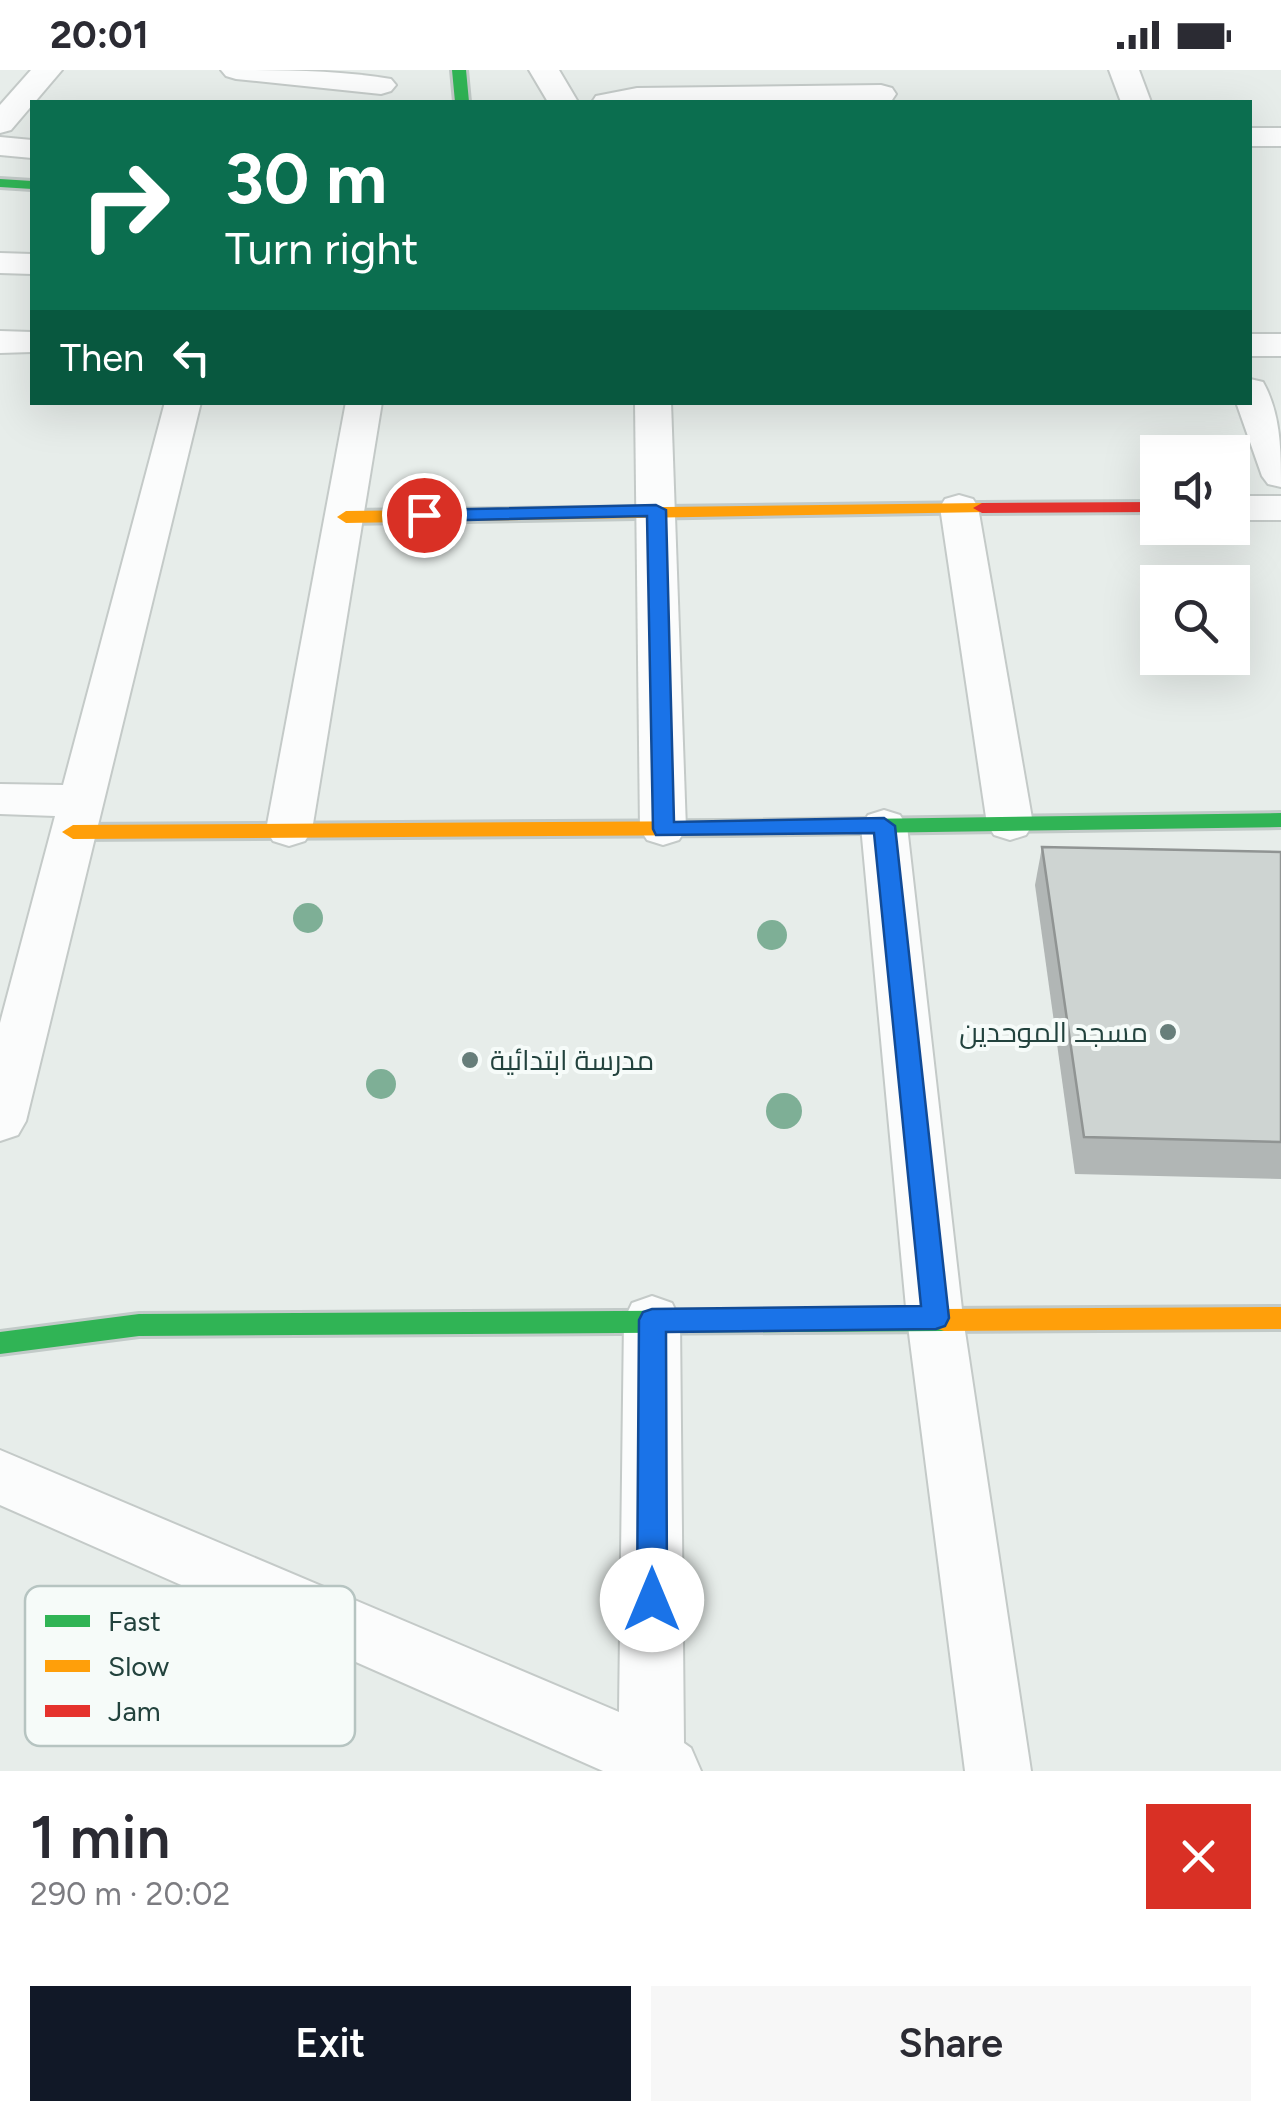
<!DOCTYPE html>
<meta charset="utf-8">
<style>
:root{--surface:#fff;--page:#f7f7f7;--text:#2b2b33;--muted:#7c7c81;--accent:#111827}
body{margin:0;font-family:Figtree,Cairo,sans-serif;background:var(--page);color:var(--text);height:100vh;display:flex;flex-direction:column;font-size:38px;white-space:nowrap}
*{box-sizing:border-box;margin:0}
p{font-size:32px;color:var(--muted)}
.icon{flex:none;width:55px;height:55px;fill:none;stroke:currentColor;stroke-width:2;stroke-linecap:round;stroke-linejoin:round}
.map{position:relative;height:1701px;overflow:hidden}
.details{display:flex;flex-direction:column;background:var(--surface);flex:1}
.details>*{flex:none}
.guide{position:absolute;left:30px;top:30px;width:1222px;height:305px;border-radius:0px;box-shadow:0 10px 40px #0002;background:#0b6e4f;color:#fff;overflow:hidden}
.tools{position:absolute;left:1140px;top:365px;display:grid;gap:20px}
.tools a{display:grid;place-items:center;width:110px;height:110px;border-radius:0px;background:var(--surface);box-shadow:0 10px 40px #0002;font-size:50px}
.pin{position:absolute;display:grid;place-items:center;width:85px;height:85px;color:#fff;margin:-42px;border:5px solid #fff;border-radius:50%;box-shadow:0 2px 10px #0007}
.me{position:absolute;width:110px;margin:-55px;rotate:0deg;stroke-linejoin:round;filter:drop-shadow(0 0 8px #0008)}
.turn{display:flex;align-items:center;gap:35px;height:210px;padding:0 30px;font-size:45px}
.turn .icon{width:130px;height:130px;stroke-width:2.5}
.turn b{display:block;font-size:70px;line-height:85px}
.then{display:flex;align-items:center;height:95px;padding:0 30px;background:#0003;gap:20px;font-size:38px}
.round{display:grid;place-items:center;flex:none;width:105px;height:105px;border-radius:0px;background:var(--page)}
.summary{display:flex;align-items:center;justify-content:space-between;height:170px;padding:0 30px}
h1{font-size:60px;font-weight:600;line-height:75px}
.button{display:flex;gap:20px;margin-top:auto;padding:20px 30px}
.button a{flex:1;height:115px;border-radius:0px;background:var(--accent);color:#fff;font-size:40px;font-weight:600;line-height:115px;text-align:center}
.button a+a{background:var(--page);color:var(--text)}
.status{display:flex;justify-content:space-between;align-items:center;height:70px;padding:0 50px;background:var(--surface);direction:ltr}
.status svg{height:28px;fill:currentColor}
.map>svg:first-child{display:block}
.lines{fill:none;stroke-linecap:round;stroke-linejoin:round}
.street-casing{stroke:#c4cac8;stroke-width:4}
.fast-casing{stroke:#c2cac8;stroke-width:6}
.slow-casing{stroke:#c2cac8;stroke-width:6}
.jam-casing{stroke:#c2cac8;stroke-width:6}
.street{fill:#fbfcfc;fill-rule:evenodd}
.fast{fill:#30b455;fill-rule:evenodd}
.slow{fill:#ff9f0a;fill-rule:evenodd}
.jam{fill:#e5322d;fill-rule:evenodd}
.tree{fill:#7eaf96}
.wall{fill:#b1b6b5}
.building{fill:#ced4d2;stroke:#909493;stroke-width:2.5}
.route{fill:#1a73e8;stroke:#114b97;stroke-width:2.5}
.poi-dot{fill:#677e7a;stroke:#f6fbf9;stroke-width:4}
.labels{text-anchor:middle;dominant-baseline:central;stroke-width:8;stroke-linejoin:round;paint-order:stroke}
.poi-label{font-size:28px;fill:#22423d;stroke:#f6fbf9;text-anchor:end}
.key{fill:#f6fbf9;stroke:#b6c4c1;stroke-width:2.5}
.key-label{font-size:28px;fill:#22423d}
</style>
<div class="status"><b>20:01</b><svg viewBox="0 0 49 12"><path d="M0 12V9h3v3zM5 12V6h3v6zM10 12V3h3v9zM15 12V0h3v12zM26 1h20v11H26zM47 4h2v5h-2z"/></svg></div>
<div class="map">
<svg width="1281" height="1701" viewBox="0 0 1281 1701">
<rect width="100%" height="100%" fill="#e7edea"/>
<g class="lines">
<g class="street-casing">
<g id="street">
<path d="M31,0H62L11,60L0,63V35Z"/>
<path d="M221,0C277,0 337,0 391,9L396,15L391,21L381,24L236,9L226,6Z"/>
<path d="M529,0H559L578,32H548Z"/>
<path d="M1109,0H1139L1151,32H1121Z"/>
<path d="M881,15L892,18L896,24L892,30L592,32L596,26L637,18Z"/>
<rect x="1250" y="58" width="31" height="18"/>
<path d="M0,67L32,70V88L0,85Z"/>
<path d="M0,183L32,184V204L0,203Z"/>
<path d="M0,261L32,262V282L0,283Z"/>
<rect x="1250" y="264" width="31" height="22"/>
<path d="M1250,309L1263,312C1281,344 1281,381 1281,417L1268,414L1262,406L1236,332H1250Z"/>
<path d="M165,332H201L26,1051L18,1065L0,1071V953L55,746L0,744V714L63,715Z"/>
<path d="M346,332H382L312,760L305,771L289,776L273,771L266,760Z"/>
<path d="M635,332H671L686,759L679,770L663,775L647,770L640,759Z"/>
<path d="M959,425L973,429L978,437L1033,754L1026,765L1010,770L994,765L987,754L940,437L945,429Z"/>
<rect x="1232" y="426" width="49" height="24"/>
<path d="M884,740L900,745L907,756L963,1248L1031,1701H965L907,1248L861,756L868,745Z"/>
<path d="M652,1226L672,1233L680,1250L684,1673L691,1678L701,1701H603L0,1435V1380L619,1642L624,1250L632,1233Z"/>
</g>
</g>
<g class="fast-casing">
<g id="fast">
<path d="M452,0H466L469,32H455Z"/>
<path d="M0,109L32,111V119L0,117Z"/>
<path d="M1281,743V757L729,765L718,758L729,751Z"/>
<path d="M944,1239L953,1242L957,1250L953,1258L944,1261L139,1266L0,1284V1262L139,1244Z"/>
</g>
</g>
<g class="slow-casing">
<g id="slow">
<path d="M982,433L991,438L988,442L346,453L337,447L346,441Z"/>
<path d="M729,751L740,758L729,765L73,769L62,762L73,755Z"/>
<path d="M1281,1237V1259L944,1261L935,1258L931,1250L935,1242L944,1239Z"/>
</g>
</g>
<g class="jam-casing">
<path id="jam" d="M1158,432V442L982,443L973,438L982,433Z"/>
</g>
<use href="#street" class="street"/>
<use href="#fast" class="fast"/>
<use href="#slow" class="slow"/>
<use href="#jam" class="jam"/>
</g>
<g class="tree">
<circle cx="308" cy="848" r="15"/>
<circle cx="772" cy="865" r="15"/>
<circle cx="381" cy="1014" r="15"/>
<circle cx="784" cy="1041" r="18"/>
</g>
<path class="wall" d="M1042,777L1281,782V1109L1075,1104L1035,815Z"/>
<path class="building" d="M1042,777L1281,782V1072L1084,1067Z"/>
<path class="route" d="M656,435L666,440L674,752L884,748L895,756L949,1248L945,1256L936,1259L666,1262L667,1530L662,1539L652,1543L641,1539L637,1530L639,1250L643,1242L652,1239L921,1236L874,763L656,765L653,759L647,446L424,451L414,445L424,440Z"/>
<g class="poi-dot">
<circle cx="1168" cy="962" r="10"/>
<circle cx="470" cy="990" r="10"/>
</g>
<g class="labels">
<g class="poi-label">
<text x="1148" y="962">مسجد الموحدين</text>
<text x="490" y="990" text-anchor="start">مدرسة ابتدائية</text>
</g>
</g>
<rect x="25" y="1516" width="330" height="160" rx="15" class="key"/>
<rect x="45" y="1545" width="45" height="12" fill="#30b455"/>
<rect x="45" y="1590" width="45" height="12" fill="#ff9f0a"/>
<rect x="45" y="1635" width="45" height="12" fill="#e5322d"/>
<g class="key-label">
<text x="108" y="1561">Fast</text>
<text x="108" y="1606">Slow</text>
<text x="108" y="1651">Jam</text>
</g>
</svg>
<div class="tools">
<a><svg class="icon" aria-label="sound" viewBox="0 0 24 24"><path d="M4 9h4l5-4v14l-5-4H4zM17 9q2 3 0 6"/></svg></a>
<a><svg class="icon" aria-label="search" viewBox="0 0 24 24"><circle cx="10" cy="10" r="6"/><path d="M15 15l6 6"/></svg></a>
</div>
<div class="pin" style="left:424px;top:445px;background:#d93025"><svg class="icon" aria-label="arrive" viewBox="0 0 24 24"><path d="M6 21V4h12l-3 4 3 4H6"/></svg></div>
<svg class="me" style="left:652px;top:1530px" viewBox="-20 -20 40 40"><circle r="19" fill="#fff"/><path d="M0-13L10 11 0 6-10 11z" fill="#1a73e8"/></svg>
<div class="guide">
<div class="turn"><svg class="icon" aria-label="right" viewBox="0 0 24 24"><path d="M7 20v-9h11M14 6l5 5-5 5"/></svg><div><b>30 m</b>Turn right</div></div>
<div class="then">Then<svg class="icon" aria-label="left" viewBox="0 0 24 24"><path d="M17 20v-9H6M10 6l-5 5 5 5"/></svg></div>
</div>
</div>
<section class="details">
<div class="summary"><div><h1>1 min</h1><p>290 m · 20:02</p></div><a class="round" style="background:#d93025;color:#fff"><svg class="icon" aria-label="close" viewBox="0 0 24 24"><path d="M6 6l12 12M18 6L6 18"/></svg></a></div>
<div class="button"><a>Exit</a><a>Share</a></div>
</section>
